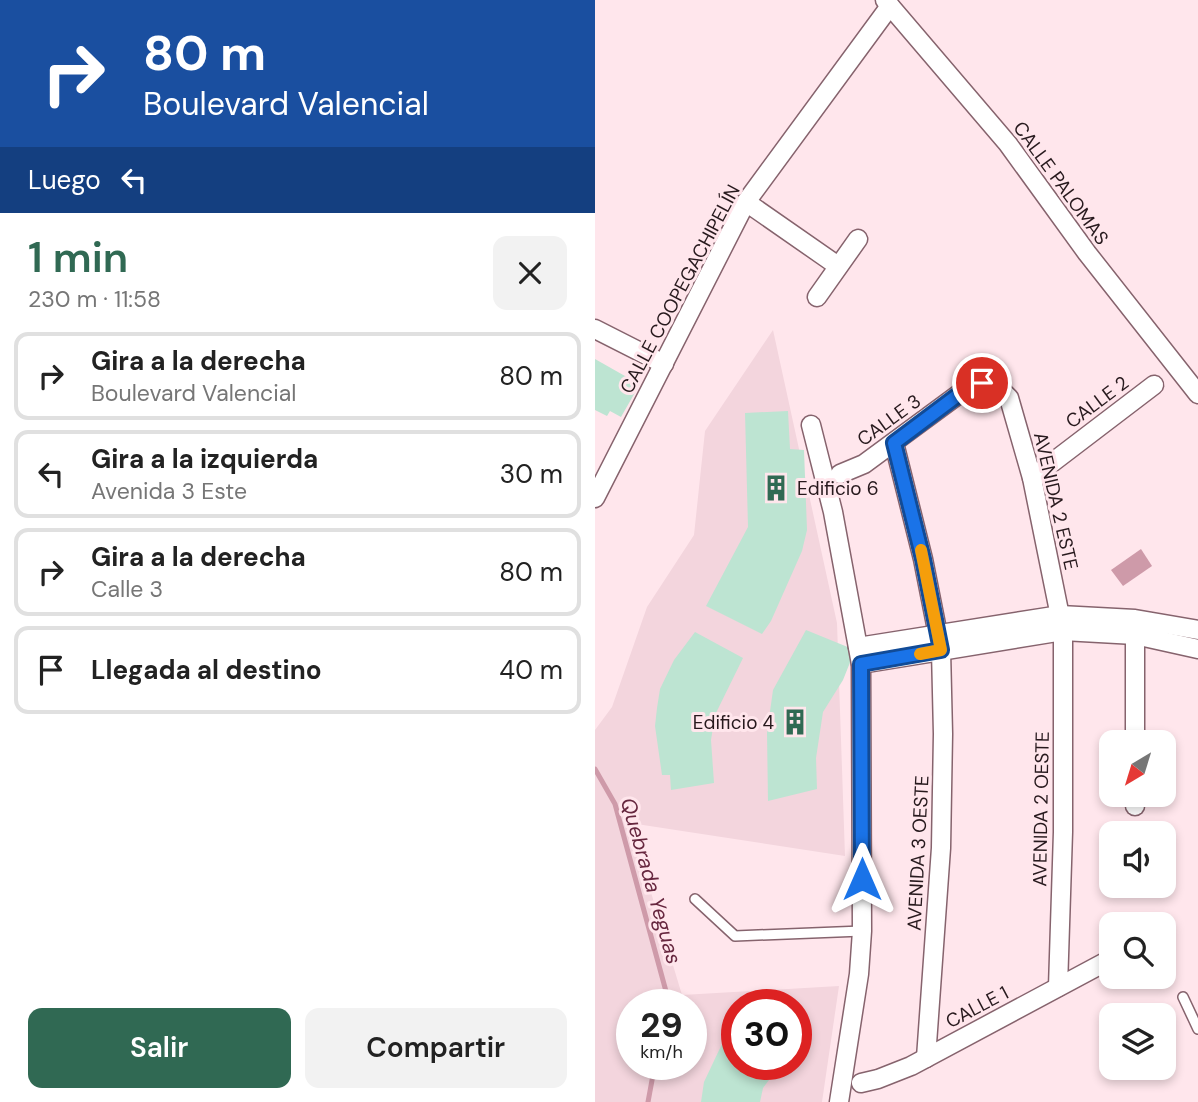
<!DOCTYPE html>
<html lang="es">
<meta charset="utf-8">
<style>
:root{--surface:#fff;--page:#f2f2f2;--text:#222;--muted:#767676;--line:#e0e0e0;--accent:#306953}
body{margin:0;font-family:"DM Sans",sans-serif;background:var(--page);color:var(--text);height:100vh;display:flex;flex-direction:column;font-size:26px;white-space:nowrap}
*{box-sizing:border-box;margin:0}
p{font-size:23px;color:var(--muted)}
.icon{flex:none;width:38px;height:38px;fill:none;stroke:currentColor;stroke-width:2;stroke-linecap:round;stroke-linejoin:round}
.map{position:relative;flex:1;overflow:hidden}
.drawer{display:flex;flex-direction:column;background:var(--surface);width:595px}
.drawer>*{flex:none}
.top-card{background:#1a4fa0;color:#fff;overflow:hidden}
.needle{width:46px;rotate:218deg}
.fabs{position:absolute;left:504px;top:730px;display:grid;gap:14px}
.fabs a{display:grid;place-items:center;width:77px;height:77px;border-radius:14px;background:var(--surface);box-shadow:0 4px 10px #0003;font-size:35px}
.speed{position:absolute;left:21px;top:989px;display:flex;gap:14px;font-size:35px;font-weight:700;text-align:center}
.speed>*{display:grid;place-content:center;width:91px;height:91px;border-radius:50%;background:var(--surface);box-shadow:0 4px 10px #0003;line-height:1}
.speed small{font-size:18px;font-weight:400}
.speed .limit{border:10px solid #d22;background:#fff;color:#111}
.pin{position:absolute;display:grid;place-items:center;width:60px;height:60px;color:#fff;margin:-30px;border:4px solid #fff;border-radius:50%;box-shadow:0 2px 7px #0007}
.me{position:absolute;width:77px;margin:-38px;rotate:0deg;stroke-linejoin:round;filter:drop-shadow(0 0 5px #0008)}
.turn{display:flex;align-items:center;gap:24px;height:147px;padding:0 28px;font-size:32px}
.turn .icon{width:91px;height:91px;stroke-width:2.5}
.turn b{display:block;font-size:49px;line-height:60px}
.then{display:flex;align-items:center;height:66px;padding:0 28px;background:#0003;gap:14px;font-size:26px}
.round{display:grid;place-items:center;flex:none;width:74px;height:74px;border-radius:14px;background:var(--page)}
.overview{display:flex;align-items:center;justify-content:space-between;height:119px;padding:0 28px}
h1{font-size:42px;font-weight:600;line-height:52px;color:var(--accent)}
.button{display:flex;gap:14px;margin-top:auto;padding:14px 28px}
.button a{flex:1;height:80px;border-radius:14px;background:var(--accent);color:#fff;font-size:28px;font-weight:600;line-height:80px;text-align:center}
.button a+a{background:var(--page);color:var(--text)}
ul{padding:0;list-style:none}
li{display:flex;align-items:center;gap:21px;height:88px;margin:0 14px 10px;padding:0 14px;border:4px solid var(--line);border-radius:14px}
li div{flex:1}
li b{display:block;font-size:26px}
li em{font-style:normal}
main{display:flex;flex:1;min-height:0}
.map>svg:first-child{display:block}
.built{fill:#f3d5dd;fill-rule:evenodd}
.water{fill:#ce9aa9}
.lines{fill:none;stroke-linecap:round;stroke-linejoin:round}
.stream{stroke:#ce9aa9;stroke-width:5}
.building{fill:#bde4d2}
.lane-casing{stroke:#86636d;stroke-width:12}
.street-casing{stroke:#86636d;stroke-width:21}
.lane{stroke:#fff;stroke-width:9}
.street{stroke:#fff;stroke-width:18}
.route-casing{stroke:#114b97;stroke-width:18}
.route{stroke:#1a73e8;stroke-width:12}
.slow{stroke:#f59e0b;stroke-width:12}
.labels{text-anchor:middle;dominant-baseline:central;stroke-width:6;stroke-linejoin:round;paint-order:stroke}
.street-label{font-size:19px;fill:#27191d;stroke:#ffe6ec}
.poi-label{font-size:19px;fill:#27191d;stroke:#ffe6ec;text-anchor:start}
.water-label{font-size:21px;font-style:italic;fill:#67273f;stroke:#ffe6ec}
</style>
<main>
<section class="drawer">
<div class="top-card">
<div class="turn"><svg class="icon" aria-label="right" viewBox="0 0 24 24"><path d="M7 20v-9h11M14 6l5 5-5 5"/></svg><div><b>80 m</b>Boulevard Valencial</div></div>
<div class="then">Luego<svg class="icon" aria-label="left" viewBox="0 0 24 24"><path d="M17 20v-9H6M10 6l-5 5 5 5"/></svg></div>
</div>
<div class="overview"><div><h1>1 min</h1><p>230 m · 11:58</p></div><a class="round"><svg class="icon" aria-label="close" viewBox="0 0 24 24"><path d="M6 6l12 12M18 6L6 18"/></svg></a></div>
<ul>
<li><svg class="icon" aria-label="right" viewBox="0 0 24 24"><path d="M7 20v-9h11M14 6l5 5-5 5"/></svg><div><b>Gira a la derecha</b><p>Boulevard Valencial</p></div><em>80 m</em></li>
<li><svg class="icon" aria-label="left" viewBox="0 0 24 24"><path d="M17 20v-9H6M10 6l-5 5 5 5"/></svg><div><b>Gira a la izquierda</b><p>Avenida 3 Este</p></div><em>30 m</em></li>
<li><svg class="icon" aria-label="right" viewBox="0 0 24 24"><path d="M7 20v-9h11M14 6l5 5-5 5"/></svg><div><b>Gira a la derecha</b><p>Calle 3</p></div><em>80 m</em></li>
<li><svg class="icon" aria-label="arrive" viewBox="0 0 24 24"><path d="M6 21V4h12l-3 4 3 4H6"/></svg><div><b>Llegada al destino</b></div><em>40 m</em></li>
</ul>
<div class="button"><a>Salir</a><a>Compartir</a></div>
</section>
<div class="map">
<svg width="603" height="1102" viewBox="0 0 603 1102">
<rect width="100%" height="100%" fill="#ffe6ec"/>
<path class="built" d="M178,330L242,623L250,856L35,823L87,995L244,986L227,1102H0V730L17,707L52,607L99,535L110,431ZM37,1004H96V1064H37ZM142,1004H201V1064H142Z"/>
<path class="water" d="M546,549L557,566L528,586L516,570Z"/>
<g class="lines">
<g class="stream">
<path d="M0,769L20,804L72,995L70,1004"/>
<path d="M53,1102L60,1064"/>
</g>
</g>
<g class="building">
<path d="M0,359L37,380L35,384L42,389L26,417L15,411L12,416L0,410Z"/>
<path d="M193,411L195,449L209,450L212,530L207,551L176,621L167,634L111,606L153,527L150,413Z"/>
<path d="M211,630L260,650L248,680L228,712L221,758L222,789L173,801L172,733L178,690Z"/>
<path d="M100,632L148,658L120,715L116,740L119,783L76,790L75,775H67L60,726L62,708L65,689L79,660Z"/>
<path d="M142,1024V1064H186L168,1088L165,1102H106L109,1082L126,1046Z"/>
<path d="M201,1030L208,1036L201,1045Z"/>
</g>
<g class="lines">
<g class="lane-casing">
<g id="lane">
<path d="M100,899L140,936L267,931"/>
<path d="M588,997L603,1029"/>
</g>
</g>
<g class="street-casing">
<g id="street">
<path d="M290,0L413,144L492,253L603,394"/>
<path d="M151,202L243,266"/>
<path d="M222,297L263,239"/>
<path d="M0,329L69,364"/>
<path d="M216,425L238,512L266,664L267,931L264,974L244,1102"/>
<path d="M299,443L328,559L346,650L348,734L346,848L331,1058"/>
<path d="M245,474L269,464L379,383H394L402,386L414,398L437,478L468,631V832L463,987"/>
<path d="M437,478L559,385"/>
<path d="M0,498L151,202L295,6"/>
<path d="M263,647L465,615L540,619L603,630"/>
<path d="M266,664L468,631L540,635L603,649"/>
<path d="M540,742V626"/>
<path d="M540,794V806"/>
<path d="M266,1083L283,1079L316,1066L516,959"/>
</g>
</g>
<use href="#lane" class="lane"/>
<use href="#street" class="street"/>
</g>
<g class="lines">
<g class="route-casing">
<path id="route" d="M267,879L266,664L346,650L328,559L299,443L379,383H387"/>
</g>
<use href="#route" class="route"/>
<path class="slow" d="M325,654L346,650L326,550"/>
</g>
<defs>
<g id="building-bare" transform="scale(2.1)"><path d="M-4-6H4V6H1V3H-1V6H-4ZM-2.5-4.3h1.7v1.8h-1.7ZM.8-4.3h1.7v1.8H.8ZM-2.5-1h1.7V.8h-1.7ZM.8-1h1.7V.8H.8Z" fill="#306953" stroke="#ffe6ec" stroke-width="2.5" paint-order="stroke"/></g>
</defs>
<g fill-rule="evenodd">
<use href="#building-bare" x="181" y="488"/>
<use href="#building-bare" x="200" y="722"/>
</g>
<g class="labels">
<g class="street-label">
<text transform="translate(466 183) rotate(54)">CALLE PALOMAS</text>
<text transform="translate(85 289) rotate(-62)">CALLE COOPEGACHIPELÍN</text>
<text transform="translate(502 402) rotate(-37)">CALLE 2</text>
<text transform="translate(294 420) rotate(-36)">CALLE 3</text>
<text transform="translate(461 501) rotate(77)">AVENIDA 2 ESTE</text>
<text transform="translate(446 809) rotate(-89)">AVENIDA 2 OESTE</text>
<text transform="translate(323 853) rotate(-87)">AVENIDA 3 OESTE</text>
<text transform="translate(382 1007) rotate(-28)">CALLE 1</text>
</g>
<g class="poi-label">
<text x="202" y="488">Edificio 6</text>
<text x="179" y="722" text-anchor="end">Edificio 4</text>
</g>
<g class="water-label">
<text transform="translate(56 881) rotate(74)">Quebrada Yeguas</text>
</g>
</g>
</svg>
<div class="fabs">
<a><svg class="needle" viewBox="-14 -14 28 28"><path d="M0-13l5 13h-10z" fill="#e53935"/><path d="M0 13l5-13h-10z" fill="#767676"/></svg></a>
<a><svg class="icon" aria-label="sound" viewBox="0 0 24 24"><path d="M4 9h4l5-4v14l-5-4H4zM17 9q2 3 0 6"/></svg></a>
<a><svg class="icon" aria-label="search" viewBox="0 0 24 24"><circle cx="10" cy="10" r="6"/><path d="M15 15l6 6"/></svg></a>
<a><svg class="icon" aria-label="layers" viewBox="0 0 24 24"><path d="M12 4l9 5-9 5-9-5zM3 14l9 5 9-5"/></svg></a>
</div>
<div class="speed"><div>29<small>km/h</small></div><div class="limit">30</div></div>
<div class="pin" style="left:387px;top:383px;background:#d93025"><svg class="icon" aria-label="arrive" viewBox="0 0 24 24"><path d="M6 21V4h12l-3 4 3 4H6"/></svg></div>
<svg class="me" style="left:267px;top:879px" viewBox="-20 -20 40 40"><path d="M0-17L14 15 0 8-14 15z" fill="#1a73e8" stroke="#fff" stroke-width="4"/></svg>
</div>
</main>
